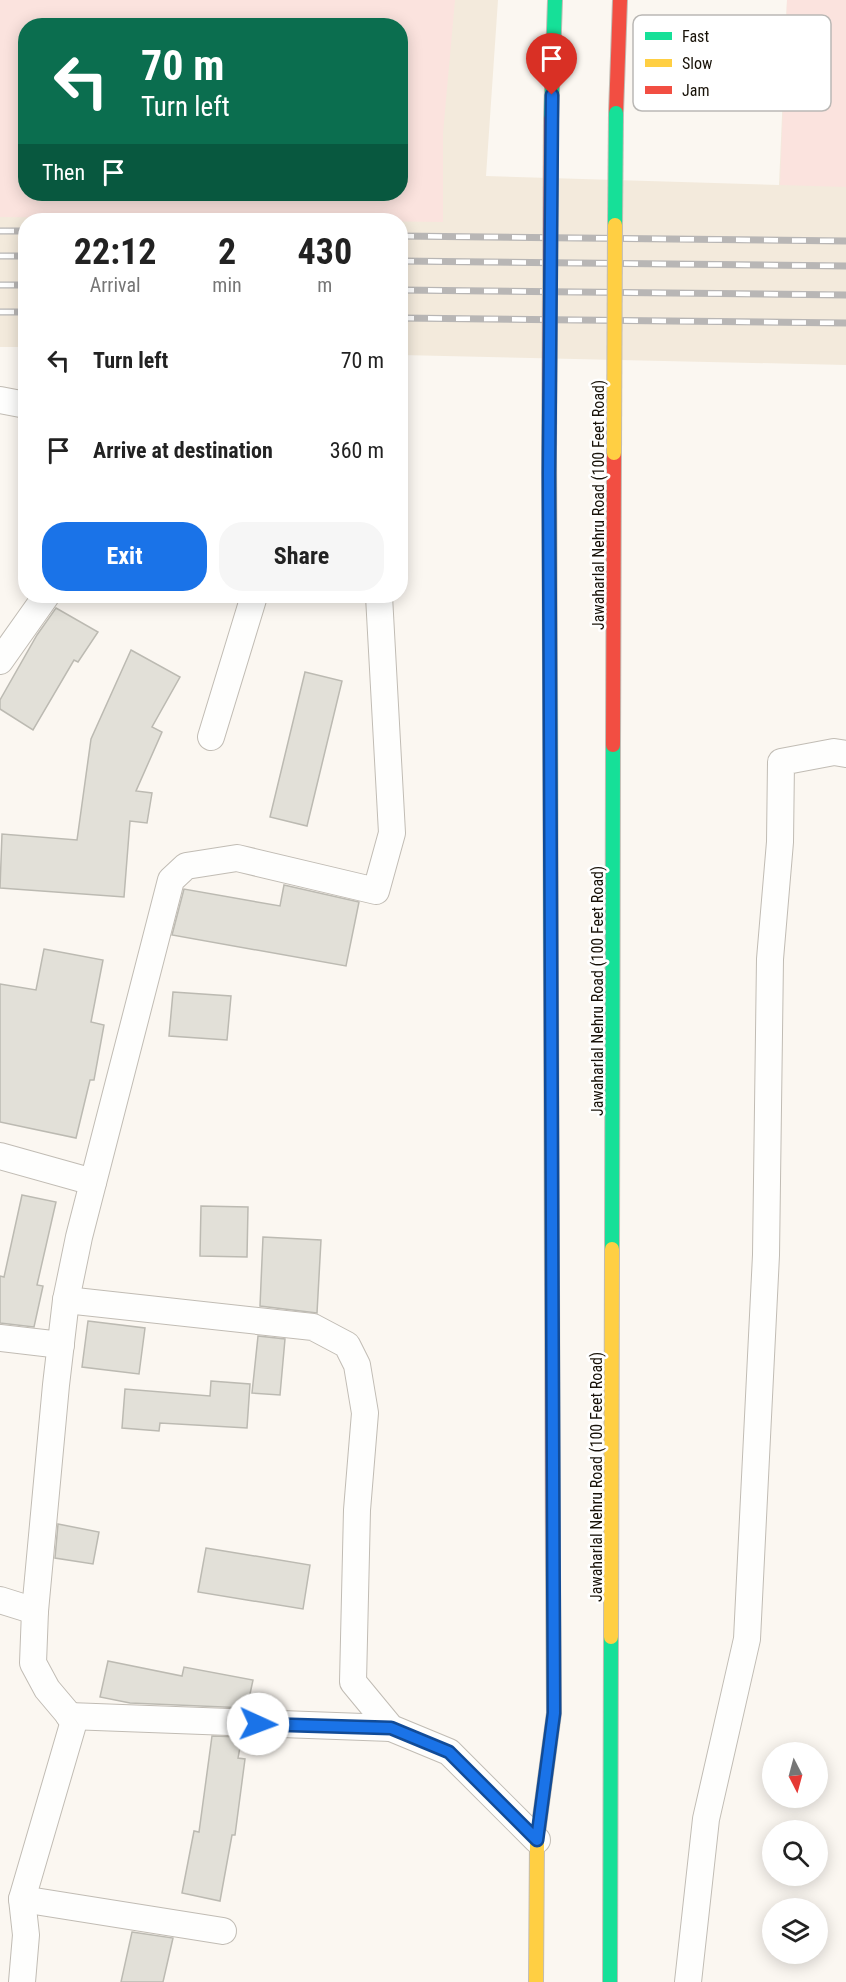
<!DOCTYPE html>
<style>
:root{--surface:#fff;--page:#f6f6f6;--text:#222;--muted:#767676;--accent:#1a73e8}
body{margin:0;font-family:"Roboto Condensed",sans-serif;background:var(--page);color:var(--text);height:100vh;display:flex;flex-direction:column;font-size:22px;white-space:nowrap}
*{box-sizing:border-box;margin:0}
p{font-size:20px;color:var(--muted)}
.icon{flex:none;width:33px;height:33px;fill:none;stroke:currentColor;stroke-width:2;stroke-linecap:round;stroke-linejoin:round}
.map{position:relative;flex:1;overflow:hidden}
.drawer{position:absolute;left:18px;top:213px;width:390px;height:390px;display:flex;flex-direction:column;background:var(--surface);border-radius:24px;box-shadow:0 3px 15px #0003}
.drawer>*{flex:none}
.hud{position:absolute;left:18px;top:18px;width:390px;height:183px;border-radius:24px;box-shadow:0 3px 15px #0003;background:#0b6e4f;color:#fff;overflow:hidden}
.needle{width:39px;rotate:174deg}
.controls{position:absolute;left:762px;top:1742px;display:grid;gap:12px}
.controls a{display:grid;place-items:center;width:66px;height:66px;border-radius:50%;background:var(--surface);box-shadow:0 3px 15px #0003;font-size:30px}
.pin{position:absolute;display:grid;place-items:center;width:51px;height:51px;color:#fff;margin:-62px -26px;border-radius:50% 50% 50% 0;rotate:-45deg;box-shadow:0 0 6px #0007}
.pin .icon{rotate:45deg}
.me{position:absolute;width:66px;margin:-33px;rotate:92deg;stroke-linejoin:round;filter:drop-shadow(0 0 4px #0008)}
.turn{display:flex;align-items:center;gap:21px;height:126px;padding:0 24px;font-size:27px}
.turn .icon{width:78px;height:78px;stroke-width:2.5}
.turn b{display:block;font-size:42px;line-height:51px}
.then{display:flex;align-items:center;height:57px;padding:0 24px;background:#0003;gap:12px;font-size:22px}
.eta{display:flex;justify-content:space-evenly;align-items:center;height:102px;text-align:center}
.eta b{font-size:36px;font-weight:700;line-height:42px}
.button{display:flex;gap:12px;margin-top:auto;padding:12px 24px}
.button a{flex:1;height:69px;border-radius:24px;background:var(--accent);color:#fff;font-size:24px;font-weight:700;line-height:69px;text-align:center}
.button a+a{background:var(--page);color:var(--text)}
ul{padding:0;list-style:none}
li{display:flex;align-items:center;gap:18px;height:90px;padding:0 24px}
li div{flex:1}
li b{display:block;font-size:22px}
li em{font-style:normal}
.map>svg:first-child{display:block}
.built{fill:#f3eadc;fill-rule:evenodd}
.green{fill:#fbe3de;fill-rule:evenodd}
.building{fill:#e2e0d8;stroke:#bcbab2;stroke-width:1.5}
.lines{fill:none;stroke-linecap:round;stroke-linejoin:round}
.street-casing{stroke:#c1bcb4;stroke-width:28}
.fast-casing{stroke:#c1bcb4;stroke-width:16}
.slow-casing{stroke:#c1bcb4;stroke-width:16}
.jam-casing{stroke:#c1bcb4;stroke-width:16}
.street{stroke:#fefefd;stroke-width:26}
.fast{stroke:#16e098;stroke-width:14}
.slow{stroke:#ffcf43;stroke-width:14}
.jam{stroke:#f24e42;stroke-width:14}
.rail-casing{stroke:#b8b6b5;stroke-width:7}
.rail{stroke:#fff;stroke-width:4.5;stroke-dasharray:14;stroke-linecap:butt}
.fast-bridge-casing{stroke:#c1bcb4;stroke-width:16;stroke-linecap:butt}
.slow-bridge-casing{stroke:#c1bcb4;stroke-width:16;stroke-linecap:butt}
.jam-bridge-casing{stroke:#c1bcb4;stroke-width:16;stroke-linecap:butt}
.fast-bridge{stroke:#16e098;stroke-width:14}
.slow-bridge{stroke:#ffcf43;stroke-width:14}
.jam-bridge{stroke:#f24e42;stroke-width:14}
.route-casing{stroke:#114b97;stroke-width:15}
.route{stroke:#1a73e8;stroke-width:10}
.labels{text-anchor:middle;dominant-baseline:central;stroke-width:5;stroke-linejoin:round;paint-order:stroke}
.street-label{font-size:16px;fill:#181208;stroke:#fff}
.key{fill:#fff;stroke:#bab8b5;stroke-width:1.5}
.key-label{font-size:16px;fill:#181208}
</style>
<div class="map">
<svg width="846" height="1982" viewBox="0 0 846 1982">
<rect width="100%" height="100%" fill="#fbf7f1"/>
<path class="built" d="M0,0H498L486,176L779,185L787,0H846V365L401,355L400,220H26L25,347H0ZM26,26H400V194H26Z"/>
<g class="green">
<path d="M0,0H455L443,133V222L0,217ZM26,26H400V194H26Z"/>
<path d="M787,0H846V187L780,185Z"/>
</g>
<g class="building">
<path d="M56,608L98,632L78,662L74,660L33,730L0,709V700L37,635Z"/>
<path d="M131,650L180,677L152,727L162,732L136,791L152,793L147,823L130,821L124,897L0,888L2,834L77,840L91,739Z"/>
<path d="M305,672L342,681L307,826L270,817Z"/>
<path d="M284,885L359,902L346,966L172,935L184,889L280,906Z"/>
<path d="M44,949L103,960L91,1022L104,1025L94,1080H90L76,1138L0,1122V984L36,990Z"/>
<path d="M173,992L231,996L227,1040L169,1036Z"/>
<path d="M22,1195L56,1202L37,1285L43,1286L34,1327L0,1323V1276L4,1277Z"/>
<path d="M201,1206L248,1207L247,1257L200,1256Z"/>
<path d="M263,1237L321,1240L317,1313L260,1306Z"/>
<path d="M88,1321L145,1328L139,1374L82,1367Z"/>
<path d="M258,1336L285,1339L280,1395L252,1393Z"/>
<path d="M211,1381L250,1384L247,1428L160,1423L159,1431L122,1428L125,1389L210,1396Z"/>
<path d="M58,1524L99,1532L93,1564L55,1558Z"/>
<path d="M206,1548L310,1565L303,1609L198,1592Z"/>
<path d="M108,1661L182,1676L184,1667L253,1680L247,1708L130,1703L100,1697Z"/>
<path d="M212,1736L242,1737L238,1758L245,1759L235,1835H232L220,1901L182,1893L194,1831L199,1832Z"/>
<path d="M132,1932L173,1938L163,1982H121Z"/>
</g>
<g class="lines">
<g class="street-casing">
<g id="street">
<path d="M0,400L26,405"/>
<path d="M0,661L46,596"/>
<path d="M211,737L254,596"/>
<path d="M0,1156L93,1182"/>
<path d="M66,1300L313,1327L347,1345L357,1365L365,1413L357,1510L353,1682L391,1728L449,1752L537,1840"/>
<path d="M0,1338L61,1345"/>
<path d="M0,1600L35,1611"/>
<path d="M69,1716L391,1728"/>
<path d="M22,1899L223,1931"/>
<path d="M22,1982L26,1935L22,1899L74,1721L47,1689L33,1663L35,1611L56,1385L66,1300L79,1237L171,880L186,866L237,858L376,891L392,833L379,596"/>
<path d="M688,1982L706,1819L747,1639L766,1255L770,959L780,842L781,762L834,752L846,754"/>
</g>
</g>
<g class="fast-casing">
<g id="fast">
<path d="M551,119L555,0"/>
<path d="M550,672L551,992"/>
<path d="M612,1249L613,745"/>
<path d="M610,1982L611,1637"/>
</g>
</g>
<g class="slow-casing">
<g id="slow">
<path d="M549,451L550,672"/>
<path d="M551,992L552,1286"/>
<path d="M611,1637L612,1249"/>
<path d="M536,1982L537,1840L554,1713L553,1572"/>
</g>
</g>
<g class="jam-casing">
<g id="jam">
<path d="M616,113L620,0"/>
<path d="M613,745L614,453"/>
<path d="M552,1286L553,1572"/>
</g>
</g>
<use href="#street" class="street"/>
<use href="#fast" class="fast"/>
<use href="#slow" class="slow"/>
<use href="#jam" class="jam"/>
<g class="rail-casing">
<g id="rail">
<path d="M0,231H26"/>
<path d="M400,236L846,241"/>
<path d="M0,256H26"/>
<path d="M400,261L846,266"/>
<path d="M0,285H26"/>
<path d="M400,290L846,295"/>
<path d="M0,312H26"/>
<path d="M400,318L846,323"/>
</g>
</g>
<use href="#rail" class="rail"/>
<g class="fast-bridge-casing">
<path id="fast-bridge" d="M615,225L616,113"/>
</g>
<g class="slow-bridge-casing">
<path id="slow-bridge" d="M614,453L615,225"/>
</g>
<g class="jam-bridge-casing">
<path id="jam-bridge" d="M549,451L551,119"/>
</g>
<use href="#fast-bridge" class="fast-bridge"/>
<use href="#slow-bridge" class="slow-bridge"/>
<use href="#jam-bridge" class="jam-bridge"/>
</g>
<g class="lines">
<g class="route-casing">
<path id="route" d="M258,1724L391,1728L449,1752L537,1840L554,1713L549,474L552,95"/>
</g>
<use href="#route" class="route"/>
</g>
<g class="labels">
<g class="street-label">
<text transform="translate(598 505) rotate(-90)">Jawaharlal Nehru Road (100 Feet Road)</text>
<text transform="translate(597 991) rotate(-90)">Jawaharlal Nehru Road (100 Feet Road)</text>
<text transform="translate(596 1477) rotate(-90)">Jawaharlal Nehru Road (100 Feet Road)</text>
</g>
</g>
<rect x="633" y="15" width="198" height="96" rx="9" class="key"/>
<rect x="645" y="32" width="27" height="8" fill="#16e098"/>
<rect x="645" y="59" width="27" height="8" fill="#ffcf43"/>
<rect x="645" y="86" width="27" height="8" fill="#f24e42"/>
<g class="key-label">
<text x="682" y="42">Fast</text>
<text x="682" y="69">Slow</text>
<text x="682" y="96">Jam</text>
</g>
</svg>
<div class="controls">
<a><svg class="needle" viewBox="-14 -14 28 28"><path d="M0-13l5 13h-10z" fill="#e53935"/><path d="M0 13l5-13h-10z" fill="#767676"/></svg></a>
<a><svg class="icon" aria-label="search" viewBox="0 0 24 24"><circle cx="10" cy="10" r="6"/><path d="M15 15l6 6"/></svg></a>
<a><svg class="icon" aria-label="layers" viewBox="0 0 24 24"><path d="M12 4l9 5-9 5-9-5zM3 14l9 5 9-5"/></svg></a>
</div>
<div class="pin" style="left:552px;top:95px;background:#d93025"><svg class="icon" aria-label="arrive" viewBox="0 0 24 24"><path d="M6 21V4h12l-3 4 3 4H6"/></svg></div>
<svg class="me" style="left:258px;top:1724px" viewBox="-20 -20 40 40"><circle r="19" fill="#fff"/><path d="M0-13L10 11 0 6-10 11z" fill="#1a73e8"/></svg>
<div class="hud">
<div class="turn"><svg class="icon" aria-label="left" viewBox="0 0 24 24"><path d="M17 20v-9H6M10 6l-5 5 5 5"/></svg><div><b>70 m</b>Turn left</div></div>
<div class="then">Then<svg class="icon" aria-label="arrive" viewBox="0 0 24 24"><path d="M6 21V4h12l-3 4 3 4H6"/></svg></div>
</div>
<section class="drawer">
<div class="eta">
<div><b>22:12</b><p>Arrival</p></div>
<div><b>2</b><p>min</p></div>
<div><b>430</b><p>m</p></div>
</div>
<ul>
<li><svg class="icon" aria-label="left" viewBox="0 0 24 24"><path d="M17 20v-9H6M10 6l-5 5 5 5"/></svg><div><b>Turn left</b></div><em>70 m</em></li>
<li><svg class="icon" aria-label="arrive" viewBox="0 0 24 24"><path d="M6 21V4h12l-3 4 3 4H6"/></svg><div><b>Arrive at destination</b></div><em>360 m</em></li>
</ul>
<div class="button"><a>Exit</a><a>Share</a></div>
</section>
</div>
